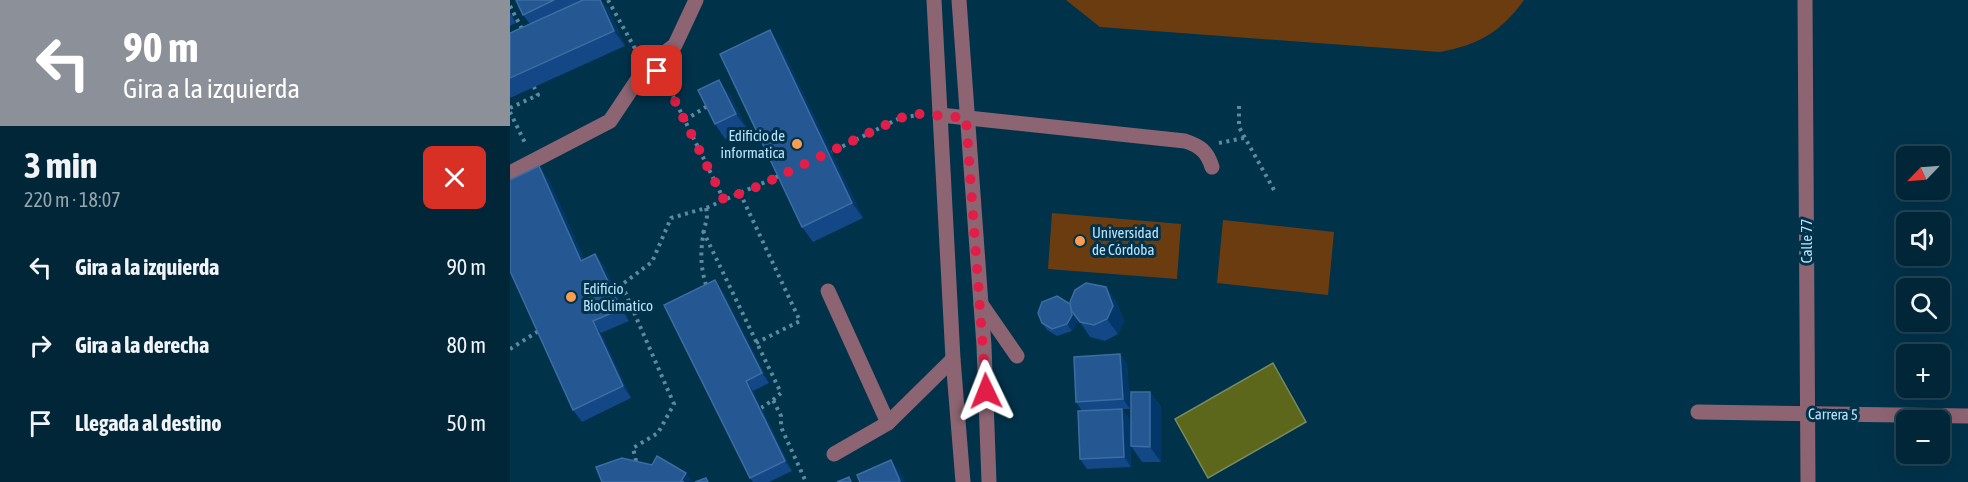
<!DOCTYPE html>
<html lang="es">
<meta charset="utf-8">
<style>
:root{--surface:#002638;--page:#0e3243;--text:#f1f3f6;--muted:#95a5ae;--line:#224353}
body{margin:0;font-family:"Asap Condensed",sans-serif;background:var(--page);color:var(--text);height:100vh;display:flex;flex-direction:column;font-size:22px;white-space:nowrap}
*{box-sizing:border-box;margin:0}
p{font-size:20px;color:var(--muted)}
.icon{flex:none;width:33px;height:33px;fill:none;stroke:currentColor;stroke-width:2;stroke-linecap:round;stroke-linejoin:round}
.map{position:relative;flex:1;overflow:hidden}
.drawer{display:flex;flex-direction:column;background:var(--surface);width:510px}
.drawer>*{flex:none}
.hud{background:#8c9099;color:#fff;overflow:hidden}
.needle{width:39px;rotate:245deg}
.buttons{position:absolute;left:1386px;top:146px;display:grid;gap:12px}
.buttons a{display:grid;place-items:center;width:54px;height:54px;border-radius:9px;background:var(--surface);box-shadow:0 6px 24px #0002,0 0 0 2px var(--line);font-size:30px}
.pin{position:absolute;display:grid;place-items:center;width:51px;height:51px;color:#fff;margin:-26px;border-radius:12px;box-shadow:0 3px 9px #0006}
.me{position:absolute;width:66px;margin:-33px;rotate:358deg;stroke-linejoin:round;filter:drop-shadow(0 0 4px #0008)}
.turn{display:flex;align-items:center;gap:21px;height:126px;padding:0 24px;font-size:27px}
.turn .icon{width:78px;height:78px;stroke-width:2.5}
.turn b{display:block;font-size:42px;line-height:51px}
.round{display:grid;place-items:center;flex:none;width:63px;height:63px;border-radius:9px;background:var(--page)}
.headline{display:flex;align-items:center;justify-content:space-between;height:102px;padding:0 24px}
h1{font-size:36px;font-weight:700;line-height:45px}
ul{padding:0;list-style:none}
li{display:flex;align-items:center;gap:18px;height:78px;padding:0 24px}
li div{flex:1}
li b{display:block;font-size:22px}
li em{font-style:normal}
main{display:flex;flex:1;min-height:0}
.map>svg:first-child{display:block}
.green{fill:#6c3c11}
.water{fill:#5c671c;stroke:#788c5f;stroke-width:1.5}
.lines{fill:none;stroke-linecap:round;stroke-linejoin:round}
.path{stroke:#5d8aa3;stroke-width:4;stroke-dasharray:3 4.5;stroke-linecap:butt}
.minor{stroke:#8d6472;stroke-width:15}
.wall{fill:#134786}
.shaded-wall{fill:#043769}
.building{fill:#255793;stroke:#3c6da3;stroke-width:1.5}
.route{stroke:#e11d48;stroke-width:10;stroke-dasharray:0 18}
.poi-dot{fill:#fb9e52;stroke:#00324a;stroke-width:2}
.labels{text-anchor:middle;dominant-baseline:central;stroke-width:6;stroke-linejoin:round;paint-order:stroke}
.poi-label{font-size:15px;fill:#bae2fc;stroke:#00324a;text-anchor:start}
.street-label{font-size:15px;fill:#bae2fc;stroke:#00324a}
</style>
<main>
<section class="drawer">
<div class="hud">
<div class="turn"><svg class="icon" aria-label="left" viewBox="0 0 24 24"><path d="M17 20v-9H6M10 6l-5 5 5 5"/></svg><div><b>90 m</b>Gira a la izquierda</div></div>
</div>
<div class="headline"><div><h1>3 min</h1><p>220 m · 18:07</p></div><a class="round" style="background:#d93025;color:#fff"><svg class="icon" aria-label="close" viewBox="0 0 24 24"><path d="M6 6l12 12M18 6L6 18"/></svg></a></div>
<ul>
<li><svg class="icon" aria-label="left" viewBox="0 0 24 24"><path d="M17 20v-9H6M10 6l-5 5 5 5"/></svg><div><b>Gira a la izquierda</b></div><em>90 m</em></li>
<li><svg class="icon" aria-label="right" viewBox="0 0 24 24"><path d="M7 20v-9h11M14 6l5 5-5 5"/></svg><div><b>Gira a la derecha</b></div><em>80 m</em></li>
<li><svg class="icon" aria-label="arrive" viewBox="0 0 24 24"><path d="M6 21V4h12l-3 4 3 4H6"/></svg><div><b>Llegada al destino</b></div><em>50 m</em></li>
</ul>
</section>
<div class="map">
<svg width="1458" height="482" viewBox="0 0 1458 482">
<rect width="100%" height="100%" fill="#00324a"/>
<g class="green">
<path d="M556,0H1014C991,32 968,45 930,52L590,27Z"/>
<path d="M542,213L671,224L667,279L538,269Z"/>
<path d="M713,220L824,232L818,295L707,283Z"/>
</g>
<path class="water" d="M763,363L796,422L698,478L665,419Z"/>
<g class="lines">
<g class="path">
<path d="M98,0L128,54"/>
<path d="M0,6L12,29L0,35"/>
<path d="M153,76L214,200"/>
<path d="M729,106V127L764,190"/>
<path d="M0,108L28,95L22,83"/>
<path d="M0,112L16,145"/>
<path d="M175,120L199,105"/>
<path d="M709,143L734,138"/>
<path d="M319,153L390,118L414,114"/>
<path d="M230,193L290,321L246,343"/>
<path d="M196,208C199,220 194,224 193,236C190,255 191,270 197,288"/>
<path d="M193,231L271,393L263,400"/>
<path d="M112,285L164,404L148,433L123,448L127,465"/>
<path d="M102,292L142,262L161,218L196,208L271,175"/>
<path d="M0,349L30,330"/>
<path d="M251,408L263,400L271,416V427L296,482"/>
</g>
<g class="minor">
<path d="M424,0L443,359L453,482"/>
<path d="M449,0L474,346L479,482"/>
<path d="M1295,0L1298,482"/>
<path d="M430,115L675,141C690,146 697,151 702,167"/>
<path d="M0,173L100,121L136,67L165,45L186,0"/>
<path d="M318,291L378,423"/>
<path d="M471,304L507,356"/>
<path d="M1188,412L1458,416"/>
<path d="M324,454L378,423L443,359"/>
</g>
</g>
<g class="wall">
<path d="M6,0H91L98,9L115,46L0,98V33L20,24L13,15Z"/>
<path d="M0,12L6,23L0,26Z"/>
<path d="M270,45L353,218L303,242L292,227Z"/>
<path d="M220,95L237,129L215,139L205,124Z"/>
<path d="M38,178L74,259L85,254L94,266L119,321L91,333L121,398L72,422L63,410Z"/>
<path d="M596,287L606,302L614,321L608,334L595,341L580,337L566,316L567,322L562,331L547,336L537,330L532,323Z"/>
<path d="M212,290L259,383L243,391L282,471L259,482H243L240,478Z"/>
<path d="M610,354L617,364L620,409H612L619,419L621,467L577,469L570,459L572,411L566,402Z"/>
<path d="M640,392L651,407V462H632L621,446Z"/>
</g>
<g class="shaded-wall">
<path d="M90,0H91L98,9L115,46L104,31Z"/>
<path d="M260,30L270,45L353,218L342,203Z"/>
<path d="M209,80L220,95L237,129L226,114Z"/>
<path d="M29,166L38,178L80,273L71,261Z"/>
<path d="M85,254L94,266L119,321L111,309Z"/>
<path d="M205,280L212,290L259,383L252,373Z"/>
<path d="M596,287L606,302L614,321L608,334L597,319Z"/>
<path d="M560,304L565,312L567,322L562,331L557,324Z"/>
<path d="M83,321L91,333L121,398L113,386Z"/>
<path d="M610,354L617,364L620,409L613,399Z"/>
<path d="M236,381L243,391L282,471L275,461Z"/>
<path d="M640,392L651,407V462L640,447Z"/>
<path d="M612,409L619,419L621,467L614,457Z"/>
<path d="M381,460L392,475L395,482H391L390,481Z"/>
<path d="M176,473L183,482L171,481Z"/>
</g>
<g class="building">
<path d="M6,0H44L13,15Z"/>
<path d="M73,0H90L104,31L0,78V33Z"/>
<path d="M260,30L342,203L292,227L210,54Z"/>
<path d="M209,80L226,114L205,124L188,90Z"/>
<path d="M29,166L71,261L85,254L111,309L83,321L113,386L63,410L0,271V180Z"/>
<path d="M205,280L252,373L236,381L275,461L240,478L154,305Z"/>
<path d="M576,283L596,287L603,306L597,319L584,325L570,322L561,310L560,302L565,290Z"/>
<path d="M547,296L560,304L562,315L557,324L542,329L532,323L528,313L532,302Z"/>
<path d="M610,354L613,399L566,402L564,357Z"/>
<path d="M621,392H640V447L621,446Z"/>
<path d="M612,409L614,457L570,459L568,411Z"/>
<path d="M147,456L176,473L171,481L174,482H92L86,467L112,458L142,465Z"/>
<path d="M381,460L390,481L387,482H350L347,475Z"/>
<path d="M339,477L341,482H327Z"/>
<path d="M196,478L198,482H185Z"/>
</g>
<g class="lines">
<path class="route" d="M147,71L153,77L214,200L249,186L390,118L409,114L456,118L476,391"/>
</g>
<g class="poi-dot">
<circle cx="287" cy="144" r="6"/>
<circle cx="570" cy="241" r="6"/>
<circle cx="61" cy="297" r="6"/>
</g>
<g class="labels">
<g class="poi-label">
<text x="275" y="135" text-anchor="end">Edificio de<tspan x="275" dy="17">informatica</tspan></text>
<text x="582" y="232">Universidad<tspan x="582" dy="17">de Córdoba</tspan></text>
<text x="73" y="288">Edificio<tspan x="73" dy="17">BioClimatico</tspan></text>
</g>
<g class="street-label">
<text transform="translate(1296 241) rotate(-90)">Calle 77</text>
<text transform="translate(1323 414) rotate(1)">Carrera 5</text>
</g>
</g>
</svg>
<div class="buttons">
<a><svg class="needle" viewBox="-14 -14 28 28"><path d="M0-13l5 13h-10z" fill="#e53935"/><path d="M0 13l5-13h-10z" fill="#95a5ae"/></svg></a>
<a><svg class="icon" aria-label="sound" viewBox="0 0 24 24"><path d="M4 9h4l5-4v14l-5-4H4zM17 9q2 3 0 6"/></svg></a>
<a><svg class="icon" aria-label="search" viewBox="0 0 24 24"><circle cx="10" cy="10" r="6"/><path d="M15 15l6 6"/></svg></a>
<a>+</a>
<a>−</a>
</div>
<div class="pin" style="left:147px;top:71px;background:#d93025"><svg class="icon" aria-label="arrive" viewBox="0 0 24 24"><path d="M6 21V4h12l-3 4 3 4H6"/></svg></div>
<svg class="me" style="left:476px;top:391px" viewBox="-20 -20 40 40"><path d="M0-17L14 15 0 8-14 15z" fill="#e11d48" stroke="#fff" stroke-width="4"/></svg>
</div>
</main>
